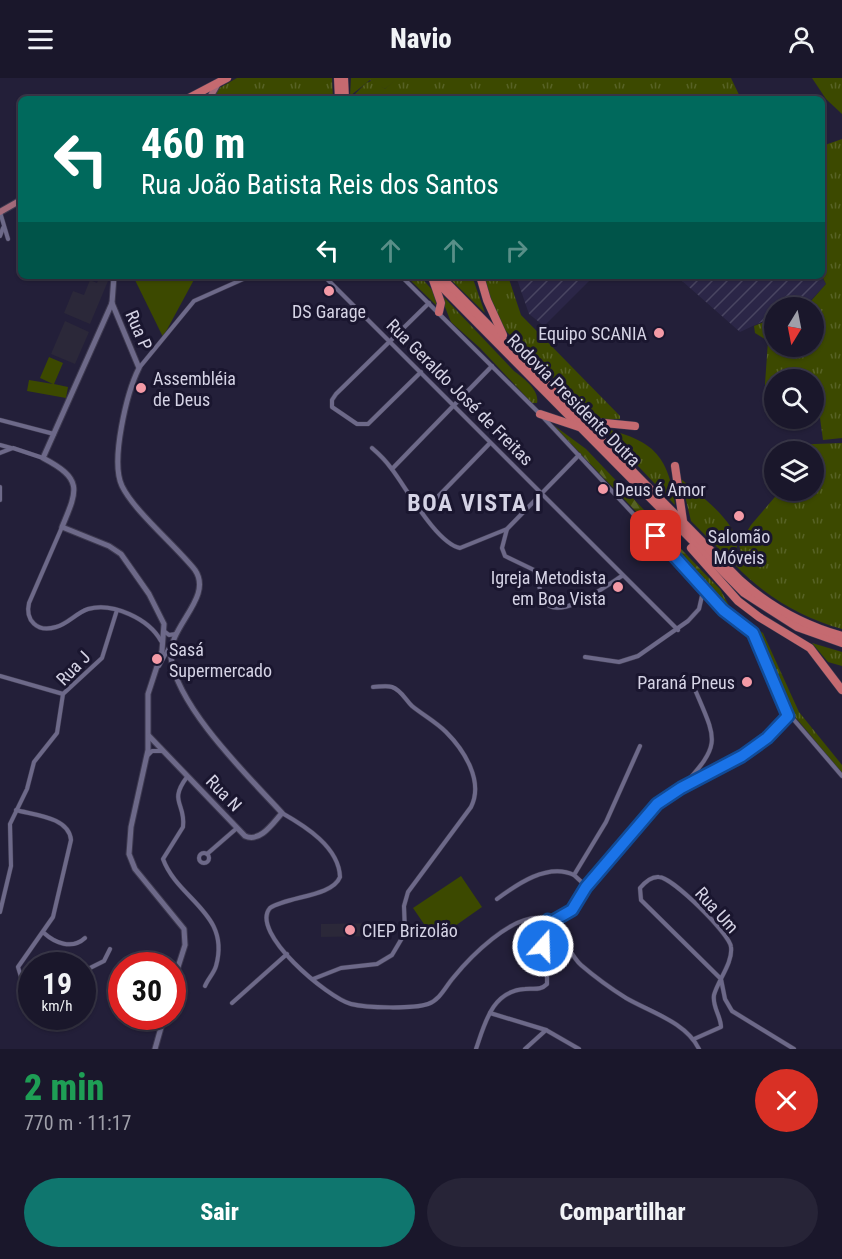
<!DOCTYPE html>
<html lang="pt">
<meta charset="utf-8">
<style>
:root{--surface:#1a172b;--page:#272437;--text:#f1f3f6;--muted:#9f9fa9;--line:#383647;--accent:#0f766e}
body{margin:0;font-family:"Roboto Condensed",sans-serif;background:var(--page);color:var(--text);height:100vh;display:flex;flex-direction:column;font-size:22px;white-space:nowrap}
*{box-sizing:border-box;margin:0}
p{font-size:20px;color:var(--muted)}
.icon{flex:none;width:33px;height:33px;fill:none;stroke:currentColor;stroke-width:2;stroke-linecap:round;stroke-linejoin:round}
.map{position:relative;height:971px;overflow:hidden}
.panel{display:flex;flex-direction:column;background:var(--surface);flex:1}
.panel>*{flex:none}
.guide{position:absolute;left:18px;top:18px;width:807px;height:183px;border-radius:9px;box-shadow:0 2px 4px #0004,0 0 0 2px var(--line);background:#00695c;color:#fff;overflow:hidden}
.needle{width:39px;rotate:190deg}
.buttons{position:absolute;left:764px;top:219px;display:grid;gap:12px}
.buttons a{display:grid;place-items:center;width:60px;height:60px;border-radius:50%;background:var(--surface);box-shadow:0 2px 4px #0004,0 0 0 2px var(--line);font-size:30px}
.speed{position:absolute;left:18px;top:874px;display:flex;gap:12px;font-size:30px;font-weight:700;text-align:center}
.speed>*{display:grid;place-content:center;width:78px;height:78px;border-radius:50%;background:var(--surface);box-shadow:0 2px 4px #0004,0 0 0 2px var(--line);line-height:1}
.speed small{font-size:15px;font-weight:400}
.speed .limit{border:9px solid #d22;background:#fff;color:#111}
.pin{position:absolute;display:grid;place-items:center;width:51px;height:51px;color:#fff;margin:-26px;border-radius:12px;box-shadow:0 3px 9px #0006}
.me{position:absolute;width:66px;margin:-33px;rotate:20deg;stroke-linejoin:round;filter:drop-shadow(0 0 4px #0008)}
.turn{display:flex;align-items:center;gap:21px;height:126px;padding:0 24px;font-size:27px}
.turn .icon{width:78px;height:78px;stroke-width:2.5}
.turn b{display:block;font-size:42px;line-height:51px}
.lanes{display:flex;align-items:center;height:57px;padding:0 24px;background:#0003;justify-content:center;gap:30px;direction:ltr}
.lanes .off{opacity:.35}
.round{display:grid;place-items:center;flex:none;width:63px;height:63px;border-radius:32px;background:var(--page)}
.overview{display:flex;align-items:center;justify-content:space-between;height:102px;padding:0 24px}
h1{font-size:36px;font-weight:800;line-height:45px;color:#1e9e55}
.action{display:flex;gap:12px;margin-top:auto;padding:12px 24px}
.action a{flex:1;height:69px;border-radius:36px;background:var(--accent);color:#fff;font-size:24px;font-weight:800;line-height:69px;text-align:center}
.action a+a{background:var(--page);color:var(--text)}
header{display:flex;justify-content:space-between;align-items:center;height:78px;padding:0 24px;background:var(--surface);font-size:27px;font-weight:800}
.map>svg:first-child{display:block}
.industrial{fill:url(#industrial-furrows)}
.education{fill:#2b2839}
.grass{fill:url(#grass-tufts)}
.forest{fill:url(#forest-firs)}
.park{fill:#3c4900}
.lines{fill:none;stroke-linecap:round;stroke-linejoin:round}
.street-casing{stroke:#3d394f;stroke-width:5}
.secondary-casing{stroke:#3d394f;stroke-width:7}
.primary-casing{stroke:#3d394f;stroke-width:8}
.highway-casing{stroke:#3d394f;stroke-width:9}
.street{stroke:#6d6989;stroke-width:4}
.secondary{stroke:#6d6989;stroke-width:5}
.primary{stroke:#a26a7a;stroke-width:6}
.highway{stroke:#c56a70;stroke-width:8}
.route-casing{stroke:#114b97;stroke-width:15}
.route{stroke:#1a73e8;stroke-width:10}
.poi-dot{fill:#f49aa6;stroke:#1a162f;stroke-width:2}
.labels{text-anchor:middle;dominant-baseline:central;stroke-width:6;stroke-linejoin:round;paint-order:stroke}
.poi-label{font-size:18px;fill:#d5d3e5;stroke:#1a162f;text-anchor:start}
.street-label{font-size:18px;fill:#d5d3e5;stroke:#1a162f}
.district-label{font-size:24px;font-weight:bold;letter-spacing:1.5px;fill:#d5d3e5;stroke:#1a162f}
</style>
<header><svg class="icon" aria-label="menu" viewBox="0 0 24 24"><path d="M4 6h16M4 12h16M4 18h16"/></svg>Navio<svg class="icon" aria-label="person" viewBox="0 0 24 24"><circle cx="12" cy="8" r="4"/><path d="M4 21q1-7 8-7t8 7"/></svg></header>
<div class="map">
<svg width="842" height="971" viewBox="0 0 842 971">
<defs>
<pattern id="industrial-furrows" width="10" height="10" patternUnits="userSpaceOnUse" patternTransform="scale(1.5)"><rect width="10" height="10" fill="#2b2647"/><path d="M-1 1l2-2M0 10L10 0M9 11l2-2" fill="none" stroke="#494561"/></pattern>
<pattern id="grass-tufts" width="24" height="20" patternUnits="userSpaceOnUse" patternTransform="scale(1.5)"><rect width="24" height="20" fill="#3c4900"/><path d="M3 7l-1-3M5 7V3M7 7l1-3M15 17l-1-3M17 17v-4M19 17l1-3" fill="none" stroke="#576225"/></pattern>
<pattern id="forest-firs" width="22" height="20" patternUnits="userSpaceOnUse" patternTransform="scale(1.5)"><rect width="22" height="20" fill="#3c4900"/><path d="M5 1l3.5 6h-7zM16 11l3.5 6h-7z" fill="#576225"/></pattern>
</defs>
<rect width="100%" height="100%" fill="#231f39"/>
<g class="industrial">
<path d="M516,198H594L544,248L529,236Z"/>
<path d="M682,198H821L826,206L811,222L793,229L774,230V238L740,254L681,202Z"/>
</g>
<g class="education">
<path d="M99,200L108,203L90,246L64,235L73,213L84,217L90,202L97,205Z"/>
<path d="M65,243L89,254L75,286L51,276Z"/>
<path d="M379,845V858L321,859V846Z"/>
</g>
<g class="grass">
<path d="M237,0H332L333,21H212L214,13Z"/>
<path d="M397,0H731L741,21H350L366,5L373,2L385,11Z"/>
<path d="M812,0H842V36L826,21Z"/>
<path d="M842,61V360L823,362L820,340L813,339V302H774V324H767L765,306L768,263L755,255L754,248L774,240V268H813V230L797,229L811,223L826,206L822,198V68Z"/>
<path d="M406,198H420L433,213L437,228Z"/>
<path d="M447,198H472L485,235Z"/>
<path d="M482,198H508L521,237L620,338V341L601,342L591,338L503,250Z"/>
<path d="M439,214L514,293C523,300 540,312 537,325H532L480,270L451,244Z"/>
<path d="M602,350C652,362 668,376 675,427Z"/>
<path d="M842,365V551C800,539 765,518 735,487L741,476L739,466L751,447L780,413L813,412V374L790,373L788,367Z"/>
<path d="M681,401C698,416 750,452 734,478L724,476L691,443Z"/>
<path d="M704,495L720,511L733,535L763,555L799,634L842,687V695L786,628L756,558L728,535L696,496Z"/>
<path d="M812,565L842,574V588L828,584Z"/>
</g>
<g class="forest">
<path d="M351,0H397V1L385,11L370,2L350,18Z"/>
<path d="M552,346L586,371L704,495L696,496Z"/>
</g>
<g class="park">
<path d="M135,198H196L163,259L134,200Z"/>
<path d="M49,279L63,285L54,306L68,309L66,320L27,313L29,302L53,306L40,300Z"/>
<path d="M461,798L482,829L435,862L413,830Z"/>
</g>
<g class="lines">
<g class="street-casing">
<g id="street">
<path d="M0,134L8,161"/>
<path d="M0,158L3,150"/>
<path d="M324,198L678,552"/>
<path d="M401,198L540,336L723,532L754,556L782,628L842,698"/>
<path d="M139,290L194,223L250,198"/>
<path d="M421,294L368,346H357L332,329V322L336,316L429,225"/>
<path d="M0,342L54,356"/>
<path d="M0,367L11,370"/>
<path d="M372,370C379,376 386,383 391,390C406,409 436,465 460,470L507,451L579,377"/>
<path d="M0,375L13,370L43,380"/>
<path d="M392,391L492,288"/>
<path d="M0,409V422"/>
<path d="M423,434L490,365"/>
<path d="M62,449L29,525C25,542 37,555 56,549C68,546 76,535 88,531C113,524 149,541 161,563"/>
<path d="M507,451L502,470L505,478L534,492C540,501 538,513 544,523C558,545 607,507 622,498"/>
<path d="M164,553L169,557L176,556"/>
<path d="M585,579L619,584L638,578L688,543L699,531L704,509"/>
<path d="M159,588L171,566"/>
<path d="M0,598L63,616"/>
<path d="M148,677L152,673H162"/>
<path d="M187,699C168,724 186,725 183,749L163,781C178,822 231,835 216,888C214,895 208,901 205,908"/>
<path d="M684,707C721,666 717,663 696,614"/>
<path d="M16,732C34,737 69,739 71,762L53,839L18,889L22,902L32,907"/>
<path d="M282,735C305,748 339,769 340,799C332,819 288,818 270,830C249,854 328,920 351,926C367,930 413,931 428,926C440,922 446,908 453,900C470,879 511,837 541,840C556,841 569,877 581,887C595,899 610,910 626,920C650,934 686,944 699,971"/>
<circle cx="204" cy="780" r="5"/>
<path d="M207,776L237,750"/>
<path d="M587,809L574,797L606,744L640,668"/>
<path d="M497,821C516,807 548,784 574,797"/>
<path d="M0,834L11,788L10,746L27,711L34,684L57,655L63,616L102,580L117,532"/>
<path d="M551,844L572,832L587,809L657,726L681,710L742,678L767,660L788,637"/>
<path d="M44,855C55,865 72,872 85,860"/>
<path d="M82,894L104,883L110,871"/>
<path d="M313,901L341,890L377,886L392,877L405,855L404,828L408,814L471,729C484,703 464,672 446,654C436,644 423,637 412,628C405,621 401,612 392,609C386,607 379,609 373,609"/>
<path d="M232,925L287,876"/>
<path d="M490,935L546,952"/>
<path d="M694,961L721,949C721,938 712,929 714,917C718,902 733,885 731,869C730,856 672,799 659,799C651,798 645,804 640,810L641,822L721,901L725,921L732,933L794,971"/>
<path d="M476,971C485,945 492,913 525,911C534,910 540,913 547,906V896L541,873L548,842"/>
<path d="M525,971L546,952L579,971"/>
</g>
</g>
<g class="secondary-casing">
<g id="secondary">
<path d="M114,198L112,225L43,380C83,401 78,411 62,449L109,468L121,476L149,516L164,546L162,573L148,616V672L131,749L129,776L135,791L184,851L185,867L172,908"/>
<path d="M112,225L139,290C127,314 110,383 122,408C134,433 176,468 195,492C214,520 167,549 171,580C178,630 248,698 282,735C273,745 260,765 245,758L149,658"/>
<path d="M155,971L164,939"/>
</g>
</g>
<g class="primary-casing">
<g id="primary">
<path d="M209,21L217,7"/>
<path d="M0,134L21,122"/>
</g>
</g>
<g class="highway-casing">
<g id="highway">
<path d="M338,0L339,21"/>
<path d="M344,0L345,21"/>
<path d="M187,21L227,0"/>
<path d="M431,198L744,515L797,549L842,565"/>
<path d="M440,198L740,502C770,529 803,547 842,558"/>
<path d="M480,198L487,222L503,257"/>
<path d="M432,199L441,225L439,234"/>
<path d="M540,336L579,349"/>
<path d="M584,343L635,348"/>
<path d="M675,388L683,443"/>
<path d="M691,470L738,523L759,539L810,570L842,612"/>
</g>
</g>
<use href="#street" class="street"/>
<use href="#secondary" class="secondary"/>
<use href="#primary" class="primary"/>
<use href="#highway" class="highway"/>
</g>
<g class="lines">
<g class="route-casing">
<path id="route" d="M543,868L548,842L551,844L572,832L586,809L657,726L681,710L742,678L767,660L788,638L753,555L723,532L656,458"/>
</g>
<use href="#route" class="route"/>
</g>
<g class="poi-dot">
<circle cx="329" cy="213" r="6"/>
<circle cx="659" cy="255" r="6"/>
<circle cx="141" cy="310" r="6"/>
<circle cx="603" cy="411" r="6"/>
<circle cx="739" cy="438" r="6"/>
<circle cx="618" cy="509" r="6"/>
<circle cx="157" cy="581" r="6"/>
<circle cx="747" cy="604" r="6"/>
<circle cx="350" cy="852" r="6"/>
</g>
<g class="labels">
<g class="poi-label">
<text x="329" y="233" text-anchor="middle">DS Garage</text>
<text x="647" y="255" text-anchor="end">Equipo SCANIA</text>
<text x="153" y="300">Assembléia<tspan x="153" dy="21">de Deus</tspan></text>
<text x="615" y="411">Deus é Amor</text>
<text x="739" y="458" text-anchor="middle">Salomão<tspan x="739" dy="21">Móveis</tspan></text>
<text x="606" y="499" text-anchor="end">Igreja Metodista<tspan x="606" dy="21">em Boa Vista</tspan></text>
<text x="169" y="571">Sasá<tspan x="169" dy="21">Supermercado</tspan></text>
<text x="735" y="604" text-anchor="end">Paraná Pneus</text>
<text x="362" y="852">CIEP Brizolão</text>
</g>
<g class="street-label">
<text transform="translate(139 252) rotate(67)">Rua P</text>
<text transform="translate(460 314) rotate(45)">Rua Geraldo José de Freitas</text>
<text transform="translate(574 322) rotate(45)">Rodovia Presidente Dutra</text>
<text transform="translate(73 590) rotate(-46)">Rua J</text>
<text transform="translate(224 715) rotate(46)">Rua N</text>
<text transform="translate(717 832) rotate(48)">Rua Um</text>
</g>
<g class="district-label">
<text x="475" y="425">BOA VISTA I</text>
</g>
</g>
</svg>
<div class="buttons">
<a><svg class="needle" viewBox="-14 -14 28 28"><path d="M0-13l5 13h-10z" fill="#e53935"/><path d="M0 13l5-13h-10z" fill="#9f9fa9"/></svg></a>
<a><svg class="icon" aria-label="search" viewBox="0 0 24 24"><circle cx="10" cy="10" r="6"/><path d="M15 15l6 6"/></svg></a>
<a><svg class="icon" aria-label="layers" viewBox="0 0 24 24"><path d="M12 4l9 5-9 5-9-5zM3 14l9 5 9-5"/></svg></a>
</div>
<div class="speed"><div>19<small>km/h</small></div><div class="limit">30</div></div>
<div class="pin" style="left:656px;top:458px;background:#d93025"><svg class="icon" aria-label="arrive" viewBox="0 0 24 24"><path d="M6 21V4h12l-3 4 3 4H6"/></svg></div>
<svg class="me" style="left:543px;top:868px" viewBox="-20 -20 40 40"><circle r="17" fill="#1a73e8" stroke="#fff" stroke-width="3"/><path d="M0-11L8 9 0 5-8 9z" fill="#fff"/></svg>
<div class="guide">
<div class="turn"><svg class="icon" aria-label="left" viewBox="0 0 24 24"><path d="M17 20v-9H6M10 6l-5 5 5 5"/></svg><div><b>460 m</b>Rua João Batista Reis dos Santos</div></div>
<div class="lanes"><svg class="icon" aria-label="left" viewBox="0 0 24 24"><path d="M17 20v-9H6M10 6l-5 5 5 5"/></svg><svg class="icon off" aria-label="ahead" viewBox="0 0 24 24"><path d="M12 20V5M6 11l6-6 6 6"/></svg><svg class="icon off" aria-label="ahead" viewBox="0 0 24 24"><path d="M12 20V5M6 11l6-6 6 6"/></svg><svg class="icon off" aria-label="right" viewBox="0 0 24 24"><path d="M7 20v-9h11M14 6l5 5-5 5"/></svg></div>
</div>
</div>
<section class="panel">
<div class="overview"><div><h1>2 min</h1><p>770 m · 11:17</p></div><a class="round" style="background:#d93025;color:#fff"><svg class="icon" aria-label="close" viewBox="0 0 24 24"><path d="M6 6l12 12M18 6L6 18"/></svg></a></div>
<div class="action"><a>Sair</a><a>Compartilhar</a></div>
</section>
